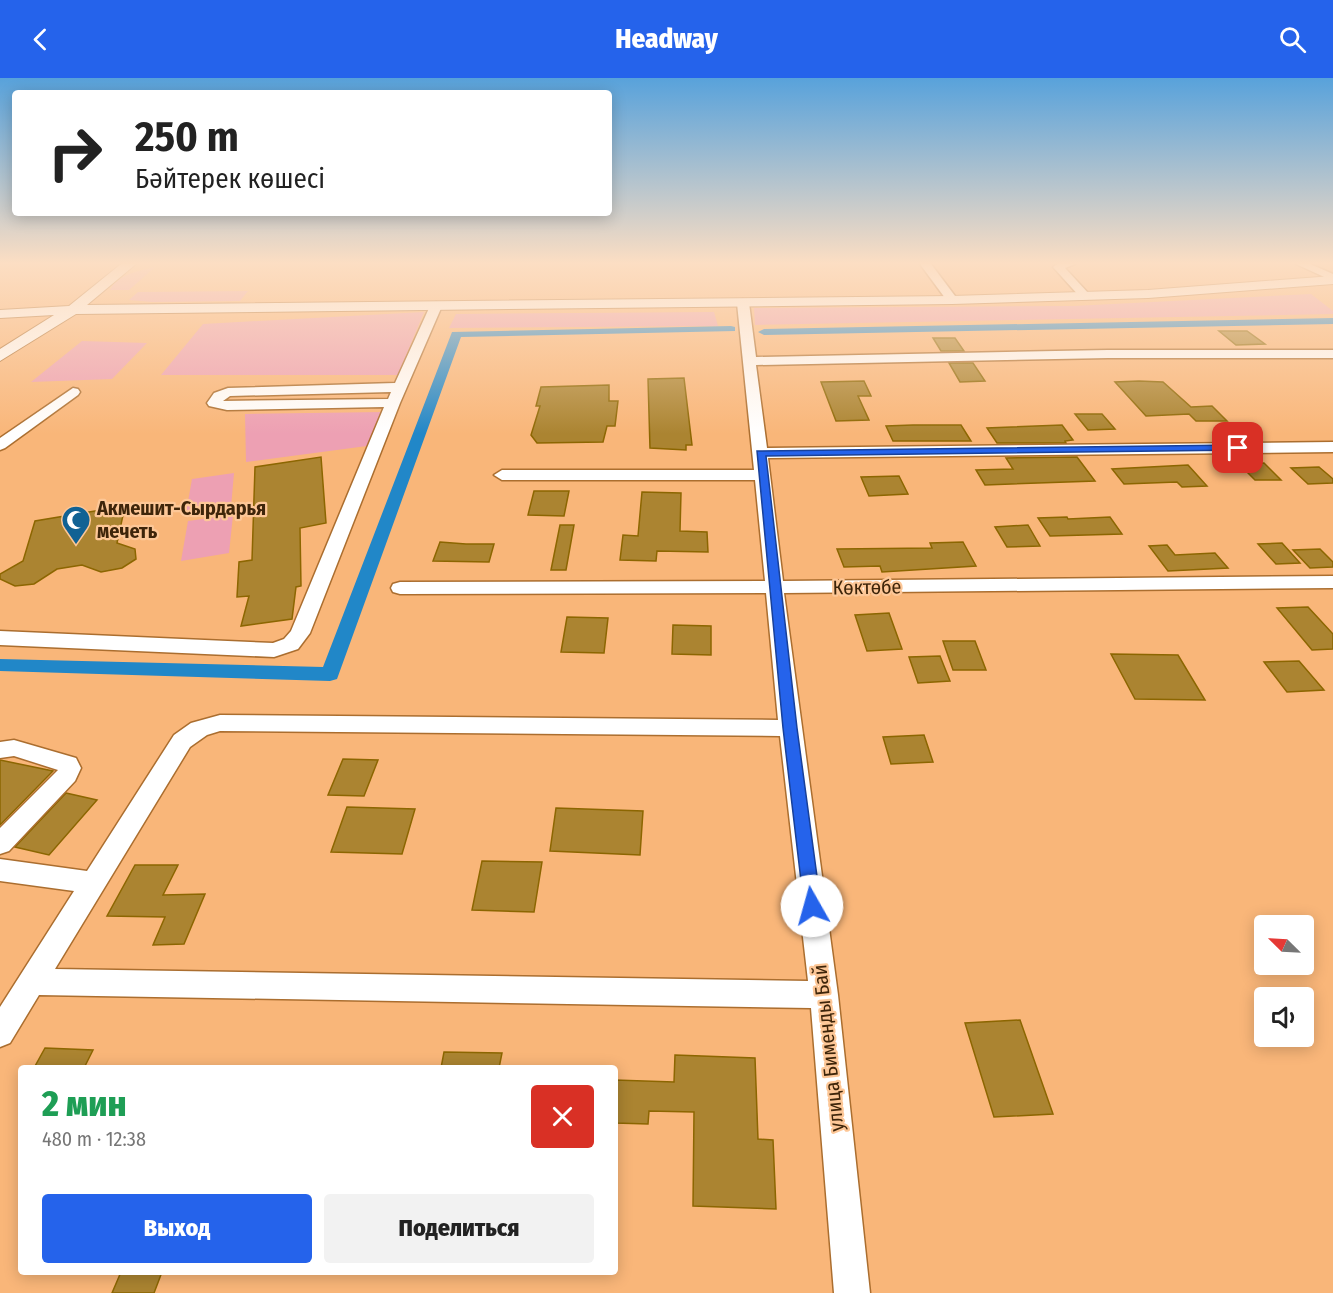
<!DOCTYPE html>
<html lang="ru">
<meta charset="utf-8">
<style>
:root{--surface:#fff;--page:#f2f2f2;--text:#222;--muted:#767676;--accent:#2563eb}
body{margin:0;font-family:"Fira Sans Condensed",sans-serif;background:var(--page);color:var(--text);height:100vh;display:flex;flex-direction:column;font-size:22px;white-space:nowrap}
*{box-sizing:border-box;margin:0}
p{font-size:20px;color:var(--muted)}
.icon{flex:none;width:33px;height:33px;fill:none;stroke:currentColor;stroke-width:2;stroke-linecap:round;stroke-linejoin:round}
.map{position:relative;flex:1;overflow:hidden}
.details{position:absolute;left:18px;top:987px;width:600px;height:210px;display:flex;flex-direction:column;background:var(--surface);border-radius:6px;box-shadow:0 3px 15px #0003}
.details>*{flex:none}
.banner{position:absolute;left:12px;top:12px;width:600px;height:126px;border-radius:6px;box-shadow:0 3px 15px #0003;background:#fff;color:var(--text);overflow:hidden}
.needle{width:39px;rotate:294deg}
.tools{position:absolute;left:1254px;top:837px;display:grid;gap:12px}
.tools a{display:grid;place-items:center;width:60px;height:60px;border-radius:6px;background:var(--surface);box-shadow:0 3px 15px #0003;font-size:30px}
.pin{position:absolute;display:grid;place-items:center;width:51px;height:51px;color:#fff;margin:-26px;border-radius:12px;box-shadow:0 3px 9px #0006}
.me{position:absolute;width:66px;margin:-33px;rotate:353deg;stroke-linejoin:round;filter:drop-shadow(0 0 4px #0008)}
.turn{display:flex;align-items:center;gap:21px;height:126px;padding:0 24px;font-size:27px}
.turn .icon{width:78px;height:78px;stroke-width:2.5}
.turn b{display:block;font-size:42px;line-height:51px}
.round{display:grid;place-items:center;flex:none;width:63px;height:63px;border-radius:6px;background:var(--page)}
.overview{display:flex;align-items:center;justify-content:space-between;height:102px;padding:0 24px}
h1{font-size:36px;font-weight:800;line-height:45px;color:#1e9e55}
.action{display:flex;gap:12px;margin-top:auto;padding:12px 24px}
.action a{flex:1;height:69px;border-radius:6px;background:var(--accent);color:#fff;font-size:24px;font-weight:800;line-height:69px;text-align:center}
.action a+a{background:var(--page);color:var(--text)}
header{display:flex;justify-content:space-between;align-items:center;height:78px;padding:0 24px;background:var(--accent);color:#fff;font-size:27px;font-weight:800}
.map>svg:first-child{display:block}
.green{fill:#eda0b3}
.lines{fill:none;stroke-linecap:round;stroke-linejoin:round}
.canal{fill:#2187c8;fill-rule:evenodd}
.building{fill:#ab8431;stroke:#8c6601;stroke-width:1.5}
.minor-casing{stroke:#ab6e2f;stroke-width:3}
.major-casing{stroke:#ab6e2f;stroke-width:2}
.minor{fill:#fff;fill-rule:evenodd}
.major{fill:#fff;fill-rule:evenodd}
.route{fill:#2563eb;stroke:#184099;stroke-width:1.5}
.labels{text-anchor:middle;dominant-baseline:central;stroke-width:4.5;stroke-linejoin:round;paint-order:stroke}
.poi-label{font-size:20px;font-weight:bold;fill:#3e250a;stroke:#fdc797;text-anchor:start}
.street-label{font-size:20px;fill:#3e250a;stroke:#fdc797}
</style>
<header><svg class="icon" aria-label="back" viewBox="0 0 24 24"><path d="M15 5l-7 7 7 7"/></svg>Headway<svg class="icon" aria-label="search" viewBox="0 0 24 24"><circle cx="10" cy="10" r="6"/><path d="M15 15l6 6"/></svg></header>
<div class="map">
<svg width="1333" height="1215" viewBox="0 0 1333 1215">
<rect width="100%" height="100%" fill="#f9b679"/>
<g class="green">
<path d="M155,189L129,212H110C118,196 139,193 155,189Z"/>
<path d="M248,213L240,223L152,224L129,222L138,214Z"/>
<path d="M1311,216L1333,233V236L755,247L754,230L1073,228Z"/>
<path d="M424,234L398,297H161L203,246Z"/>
<path d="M714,234L718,248L449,250L456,236Z"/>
<path d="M82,263L147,265L112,301L31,304Z"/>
<path d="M383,334L367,368L246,384L245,336Z"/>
<path d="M234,395L231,429L186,435L192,401Z"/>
<path d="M233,437L229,475L181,483L188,443Z"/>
</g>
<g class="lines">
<g class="canal">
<path d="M1333,240V246L764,257L758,254L764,251Z"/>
<path d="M731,248L735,249V253L461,259L337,601L330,603L0,593V581L323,589L452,254Z"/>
</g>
</g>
<g class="building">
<path d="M1219,253H1247L1265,266L1236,267Z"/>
<path d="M933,260H955L964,273H941Z"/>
<path d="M949,285H973L985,303L960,304Z"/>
<path d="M684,300L692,367H686V372L650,370L648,301Z"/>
<path d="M864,303L871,318H858L869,342L836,343L821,304Z"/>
<path d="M1139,303L1163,304L1191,329L1212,328L1227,343H1196L1189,336L1146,338L1115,304Z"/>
<path d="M609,307V323H618L615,348H607L603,364L537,365L531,357L540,328H536L541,309Z"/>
<path d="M1075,336H1102L1115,351L1088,352Z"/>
<path d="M913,347H961L971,363H893L886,348Z"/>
<path d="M1062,347L1073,362L1065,363L1066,365H997L987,350Z"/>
<path d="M321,379L326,445L300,450L301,508L296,509L292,541L241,548L249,518L237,519L239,484L252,482L255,389Z"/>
<path d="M1077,379L1095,403L985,407L976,392L1013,391L1006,380Z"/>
<path d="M1264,385L1281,402H1255L1239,386Z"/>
<path d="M1188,387L1207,408L1182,409L1177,404L1124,406L1112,391Z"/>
<path d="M1319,389L1333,401V405L1308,406L1291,390Z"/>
<path d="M899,398L908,416L869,418L861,399Z"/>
<path d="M534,413H569L564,438L528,437Z"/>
<path d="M642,414L681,415L680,453L707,454L708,474L657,473L656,483L620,482L623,457L638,458Z"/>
<path d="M125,428L117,465L135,471L136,481L122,490L101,494L82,487L57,491L34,506L15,508L0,501V496L23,483L35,443Z"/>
<path d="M1067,439L1068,441L1110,439L1122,456L1050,458L1038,440Z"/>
<path d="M560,447H574L566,492H551Z"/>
<path d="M1028,447L1040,468L1007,469L995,449Z"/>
<path d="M440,464L466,466H494L489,484L433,483Z"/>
<path d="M963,464L976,488L882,494L880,488L844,489L837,471L932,470L930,465Z"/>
<path d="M1282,465L1300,485L1276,486L1258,466Z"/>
<path d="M1167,467L1175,477L1215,475L1228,490L1168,493L1149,468Z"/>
<path d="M1320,471L1333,484V489L1310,490L1293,472Z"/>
<path d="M1308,529L1333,556V571L1312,572L1277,530Z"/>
<path d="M889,535L902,571L867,573L855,537Z"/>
<path d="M567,539L608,540L604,575L561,574Z"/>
<path d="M673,547L711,548V577L672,576Z"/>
<path d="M943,563H975L986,592H953Z"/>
<path d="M1111,576L1178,577L1205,622L1135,621Z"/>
<path d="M940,578L950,603L918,605L909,579Z"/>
<path d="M1299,583L1324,612L1287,614L1264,584Z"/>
<path d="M924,657L933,684L891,686L883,659Z"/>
<path d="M343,681L378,682L364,718L328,717Z"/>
<path d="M0,682L53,693L0,747Z"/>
<path d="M66,715L97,722L49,777L15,769Z"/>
<path d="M347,729L415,731L402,776L331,774Z"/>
<path d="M556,730L643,733L640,777L550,773Z"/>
<path d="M482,783L542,784L534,834L472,832Z"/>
<path d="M135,787H178L163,817L205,816L184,866L153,867L165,839L107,838Z"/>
<path d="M1020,942L1053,1036L994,1039L965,945Z"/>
<path d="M45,970L93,972L84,990H34Z"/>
<path d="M444,974L502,975L499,990H441Z"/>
<path d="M675,977L755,980L758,1061L773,1062L776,1131L693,1128L694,1034L649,1033L648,1046L615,1045V1002L674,1004Z"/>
<path d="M121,1194H162L154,1215H112Z"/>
</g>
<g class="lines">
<g class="minor-casing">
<g id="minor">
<path d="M920,186H931L958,222L956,224H948Z"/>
<path d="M1075,186L1065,190L1089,216V220H1081L1053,189L1057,186Z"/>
<path d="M1296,186H1310L1333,196V203Z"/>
<path d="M743,221L749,225L756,279L1108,272H1333V280H1108L756,287L767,370L1333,364V374L768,380L783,503L1333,498V510L784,515L838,917L870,1215H834L811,930L39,917L10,965L0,969V929L74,813L0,803V781L87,793L174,657L191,645L220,637L778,642L766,515L400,516L393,514L391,510L393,506L400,504L765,503L755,402H502L494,397L502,392H754L737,225ZM220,653L780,658L808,903L55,891L190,669L207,657Z"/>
<path d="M436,224L442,228L400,325L310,555L298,571L274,579L0,567V553L273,565L284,561L291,553L384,329L227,332L209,328L207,325L214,315L228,310L395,305L430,228ZM391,314L388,321L223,323L230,318Z"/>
<path d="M73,310L78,311L80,314L78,317L5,370L0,372V360Z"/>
<path d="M14,662L76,680L81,690L75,703L9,773L0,776V750L58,692L14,678L0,680V664Z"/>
</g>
</g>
<g class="major-casing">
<path id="major" d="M121,186H136L87,227L952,218L1148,212L1333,198V206L1148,220L952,226L76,236L0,283V271L54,237L0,240V232L69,228Z"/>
</g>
<use href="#minor" class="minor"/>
<use href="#major" class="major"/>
</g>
<linearGradient id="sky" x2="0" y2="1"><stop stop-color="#58a2db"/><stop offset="0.52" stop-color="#fcdec3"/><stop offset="1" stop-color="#fcdec3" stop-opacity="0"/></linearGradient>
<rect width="1333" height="356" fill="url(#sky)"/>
<path class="route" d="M1238,367L1241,368V372L766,378L797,650L821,828L818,833L812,835L806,833L804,828L783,650L757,373Z"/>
<defs>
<g id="mosque-pin" transform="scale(1.5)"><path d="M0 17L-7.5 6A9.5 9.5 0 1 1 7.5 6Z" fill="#116294" stroke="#fdc797"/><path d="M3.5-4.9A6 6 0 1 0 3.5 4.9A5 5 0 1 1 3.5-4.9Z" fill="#fff"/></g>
</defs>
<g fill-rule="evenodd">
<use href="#mosque-pin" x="76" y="442"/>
</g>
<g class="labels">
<g class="poi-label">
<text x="97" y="430">Акмешит-Сырдарья<tspan x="97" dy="23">мечеть</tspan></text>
</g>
<g class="street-label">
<text transform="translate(867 509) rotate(-1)">Көктөбе</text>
<text transform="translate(828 970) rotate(-96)">улица Бименды Бай</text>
</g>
</g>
</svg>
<div class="tools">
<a><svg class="needle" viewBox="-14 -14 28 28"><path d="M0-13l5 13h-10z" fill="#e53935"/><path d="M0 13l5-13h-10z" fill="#767676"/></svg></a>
<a><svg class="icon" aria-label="sound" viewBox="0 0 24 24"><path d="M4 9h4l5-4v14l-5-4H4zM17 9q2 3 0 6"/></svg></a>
</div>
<div class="pin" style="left:1238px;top:370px;background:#d93025"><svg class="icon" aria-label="arrive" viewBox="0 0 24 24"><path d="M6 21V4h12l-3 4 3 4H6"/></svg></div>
<svg class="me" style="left:812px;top:828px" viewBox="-20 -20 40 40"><circle r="19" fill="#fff"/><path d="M0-13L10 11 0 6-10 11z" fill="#2563eb"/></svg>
<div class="banner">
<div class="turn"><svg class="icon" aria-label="right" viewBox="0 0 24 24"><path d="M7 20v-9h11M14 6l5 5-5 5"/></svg><div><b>250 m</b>Бәйтерек көшесі</div></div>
</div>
<section class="details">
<div class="overview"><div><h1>2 мин</h1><p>480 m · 12:38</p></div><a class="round" style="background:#d93025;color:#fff"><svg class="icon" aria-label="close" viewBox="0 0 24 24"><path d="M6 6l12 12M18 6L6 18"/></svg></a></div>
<div class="action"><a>Выход</a><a>Поделиться</a></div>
</section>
</div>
